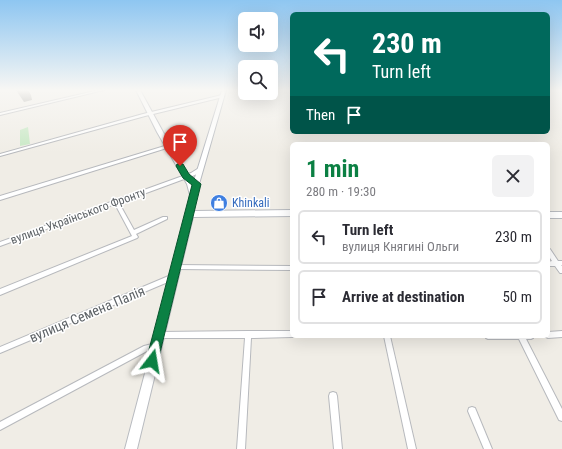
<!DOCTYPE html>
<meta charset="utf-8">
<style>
:root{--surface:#fff;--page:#f2f2f3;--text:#2b2b33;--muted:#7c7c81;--line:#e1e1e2;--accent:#0b8043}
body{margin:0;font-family:"Roboto Condensed",sans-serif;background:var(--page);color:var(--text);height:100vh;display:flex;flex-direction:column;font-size:15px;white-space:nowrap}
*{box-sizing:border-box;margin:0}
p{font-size:13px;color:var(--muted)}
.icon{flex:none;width:22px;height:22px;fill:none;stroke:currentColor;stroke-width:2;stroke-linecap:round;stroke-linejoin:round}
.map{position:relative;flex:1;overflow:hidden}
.panel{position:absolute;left:290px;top:142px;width:260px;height:196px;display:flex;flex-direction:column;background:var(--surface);border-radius:6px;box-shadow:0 4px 16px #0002}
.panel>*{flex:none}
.guide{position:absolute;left:290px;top:12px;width:260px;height:122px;border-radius:6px;box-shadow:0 4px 16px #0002;background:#00695c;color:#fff;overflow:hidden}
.buttons{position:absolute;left:238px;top:12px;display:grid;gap:8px}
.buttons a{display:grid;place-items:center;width:40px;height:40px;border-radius:6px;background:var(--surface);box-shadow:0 4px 16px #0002;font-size:20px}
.pin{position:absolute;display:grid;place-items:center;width:34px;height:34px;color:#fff;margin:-41px -17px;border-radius:50% 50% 50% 0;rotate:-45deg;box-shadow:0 0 4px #0007}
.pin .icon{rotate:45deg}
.me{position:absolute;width:44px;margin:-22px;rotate:14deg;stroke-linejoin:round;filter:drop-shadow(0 0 3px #0008)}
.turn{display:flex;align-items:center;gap:14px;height:84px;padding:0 16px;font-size:18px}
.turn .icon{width:52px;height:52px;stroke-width:2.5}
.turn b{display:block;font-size:28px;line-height:34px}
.then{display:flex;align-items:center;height:38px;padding:0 16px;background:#0003;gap:8px;font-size:15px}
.round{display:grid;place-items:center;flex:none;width:42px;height:42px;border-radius:6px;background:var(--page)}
.headline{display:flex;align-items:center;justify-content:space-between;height:68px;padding:0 16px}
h1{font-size:24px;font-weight:700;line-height:30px;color:var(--accent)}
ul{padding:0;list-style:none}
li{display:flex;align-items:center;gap:12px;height:54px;margin:0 8px 6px;padding:0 8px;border:2px solid var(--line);border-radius:6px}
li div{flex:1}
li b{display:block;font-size:15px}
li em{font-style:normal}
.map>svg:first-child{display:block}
.green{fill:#c6e8c3}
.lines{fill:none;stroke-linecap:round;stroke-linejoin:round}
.street-casing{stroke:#b7b9bd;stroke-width:2}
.secondary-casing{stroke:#b8bbc0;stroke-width:2}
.street{fill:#fff;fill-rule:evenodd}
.secondary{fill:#fff;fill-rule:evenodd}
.wall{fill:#afaca7}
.shaded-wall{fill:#8e8c88}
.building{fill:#cbc8c2;stroke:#8e8c88}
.route{fill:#0b8043;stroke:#07532c}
.labels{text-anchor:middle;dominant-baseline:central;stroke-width:3;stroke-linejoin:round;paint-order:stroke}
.shop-label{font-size:12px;fill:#366cbe;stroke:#fff;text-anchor:start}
.street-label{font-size:12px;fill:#5e6367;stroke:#fff}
.near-street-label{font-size:14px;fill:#5e6367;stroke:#fff}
</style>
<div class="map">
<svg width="562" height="449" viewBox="0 0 562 449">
<rect width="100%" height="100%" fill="#f0ede6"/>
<path class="green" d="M28,127L30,144L20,146V130Z"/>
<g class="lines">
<g class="street-casing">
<g id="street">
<path d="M99,90H104L0,115V113Z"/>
<path d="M222,95L224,96L223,97L145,116L0,156V154L143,114Z"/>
<path d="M168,145H170L171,146L170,147L0,200V196Z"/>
<path d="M199,168H203V169L195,175L119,203L134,230L163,217H167V219L136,234L138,237L137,238L0,295V289L132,236L115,204L0,246V242L191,173Z"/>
<path d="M548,249H550L558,261H562V265H561L562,266V273H560L555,266H548V262L552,261L548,255Z"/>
<path d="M174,265H176L292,266V270L176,269H174L173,267Z"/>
<path d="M171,275H175L176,277L175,279L0,353V347Z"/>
<path d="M247,331H292V336H294L292,337L251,338L245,449H237L245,338H159L157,337L156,335L157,333L159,332Z"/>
<path d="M562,331V337L548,338L546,337L545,336H548V332Z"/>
<path d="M384,336H390L416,449H408Z"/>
<path d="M485,336H534L533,338L531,339H526L562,409V421L559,420L519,339H488L486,338Z"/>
<path d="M156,343L158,344L159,346L158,348L147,351L0,430V422L144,346Z"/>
<path d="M333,392L336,393L337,396L342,449H334L329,396L330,393Z"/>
<path d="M472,407L475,408L492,449H484L468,411L469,408Z"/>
</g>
</g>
<g class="secondary-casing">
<g id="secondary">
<path d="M136,90H140L163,132L193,184L222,90H226L195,198L194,211L292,210V216L193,217L137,449H125L187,214L190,195L187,184L157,132Z"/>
<rect x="548" y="212" width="14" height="6"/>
</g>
</g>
<use href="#street" class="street"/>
<use href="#secondary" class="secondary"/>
</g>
<path class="wall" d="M223,199L224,201L223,205H215L214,203Z"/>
<path class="shaded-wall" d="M16,90H28L31,95L32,100L24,102Z"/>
<path class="building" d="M215,199H223V203H214Z"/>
<linearGradient id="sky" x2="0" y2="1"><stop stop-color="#8ec6f1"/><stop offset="0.59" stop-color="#f8f7f4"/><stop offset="1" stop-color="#f8f7f4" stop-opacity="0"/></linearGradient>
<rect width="562" height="153" fill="url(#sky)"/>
<path class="route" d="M177,164H183L189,174L201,184L158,361L157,365L152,367L148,365L146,361L192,185L183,178L176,166Z"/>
<defs>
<g id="shop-disc" transform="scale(0.9)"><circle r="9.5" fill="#3f7fe0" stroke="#fff"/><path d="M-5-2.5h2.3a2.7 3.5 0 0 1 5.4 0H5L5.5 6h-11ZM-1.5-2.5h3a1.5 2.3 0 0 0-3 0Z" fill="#fff"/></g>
</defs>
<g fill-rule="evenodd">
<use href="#shop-disc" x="219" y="203"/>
</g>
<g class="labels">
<g class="shop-label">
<text x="232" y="203">Khinkali</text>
</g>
<g class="street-label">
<text transform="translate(78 216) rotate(-20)">вулиця Українського Фронту</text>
</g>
<g class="near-street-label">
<text transform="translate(87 314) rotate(-23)">вулиця Семена Палія</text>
</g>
</g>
</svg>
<div class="buttons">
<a><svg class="icon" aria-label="sound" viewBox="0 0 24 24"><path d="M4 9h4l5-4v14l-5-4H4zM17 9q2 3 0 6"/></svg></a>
<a><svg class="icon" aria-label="search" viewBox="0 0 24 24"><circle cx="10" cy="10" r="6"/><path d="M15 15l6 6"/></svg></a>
</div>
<div class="pin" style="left:180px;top:166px;background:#d93025"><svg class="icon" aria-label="arrive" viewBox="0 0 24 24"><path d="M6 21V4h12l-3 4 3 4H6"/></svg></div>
<svg class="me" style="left:152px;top:361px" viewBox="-20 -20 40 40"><path d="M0-17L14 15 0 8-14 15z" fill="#0b8043" stroke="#fff" stroke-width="4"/></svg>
<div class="guide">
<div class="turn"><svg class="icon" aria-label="left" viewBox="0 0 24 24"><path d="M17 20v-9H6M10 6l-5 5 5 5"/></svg><div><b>230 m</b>Turn left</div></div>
<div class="then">Then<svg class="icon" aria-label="arrive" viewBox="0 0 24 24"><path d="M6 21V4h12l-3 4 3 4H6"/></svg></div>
</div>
<section class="panel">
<div class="headline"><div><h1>1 min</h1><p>280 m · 19:30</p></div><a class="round"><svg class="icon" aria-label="close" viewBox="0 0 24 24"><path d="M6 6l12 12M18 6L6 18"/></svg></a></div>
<ul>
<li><svg class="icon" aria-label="left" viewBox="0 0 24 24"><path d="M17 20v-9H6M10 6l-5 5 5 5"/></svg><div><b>Turn left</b><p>вулиця Княгині Ольги</p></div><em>230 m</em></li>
<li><svg class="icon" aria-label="arrive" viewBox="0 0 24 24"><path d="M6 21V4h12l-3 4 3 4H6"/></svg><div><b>Arrive at destination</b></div><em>50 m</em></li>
</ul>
</section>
</div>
